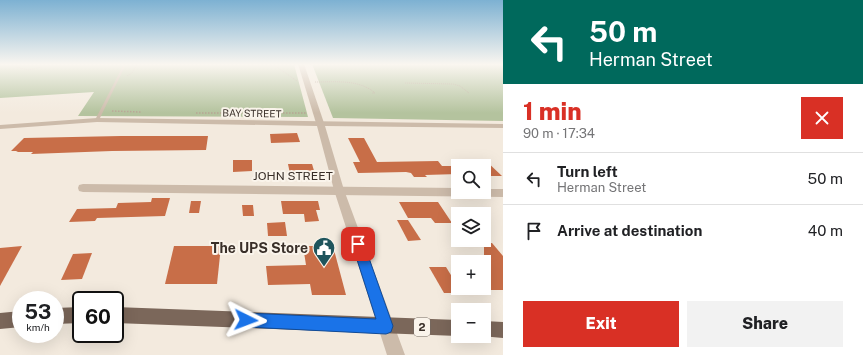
<!DOCTYPE html>
<meta charset="utf-8">
<style>
:root{--surface:#fff;--page:#f2f2f2;--text:#202124;--muted:#757577;--line:#e0e0e0;--accent:#d93025}
body{margin:0;font-family:"Public Sans",sans-serif;background:var(--page);color:var(--text);height:100vh;display:flex;flex-direction:column;font-size:15px;white-space:nowrap}
*{box-sizing:border-box;margin:0}
p{font-size:13px;color:var(--muted)}
.icon{flex:none;width:22px;height:22px;fill:none;stroke:currentColor;stroke-width:2;stroke-linecap:round;stroke-linejoin:round}
.map{position:relative;flex:1;overflow:hidden}
.panel{display:flex;flex-direction:column;background:var(--surface);width:360px}
.panel>*{flex:none}
.top-card{background:#00695c;color:#fff;overflow:hidden}
.buttons{position:absolute;left:451px;top:159px;display:grid;gap:8px}
.buttons a{display:grid;place-items:center;width:40px;height:40px;border-radius:0px;background:var(--surface);box-shadow:0 4px 16px #0002;font-size:20px}
.speed{position:absolute;left:12px;top:291px;display:flex;gap:8px;font-size:20px;font-weight:700;text-align:center}
.speed>*{display:grid;place-content:center;width:52px;height:52px;border-radius:50%;background:var(--surface);box-shadow:0 4px 16px #0002;line-height:1}
.speed small{font-size:10px;font-weight:400}
.speed .limit{border:2px solid #111;border-radius:6px;background:#fff;color:#111}
.pin{position:absolute;display:grid;place-items:center;width:34px;height:34px;color:#fff;margin:-17px;border-radius:8px;box-shadow:0 2px 6px #0006}
.me{position:absolute;width:44px;margin:-22px;rotate:93deg;stroke-linejoin:round;filter:drop-shadow(0 0 3px #0008)}
.turn{display:flex;align-items:center;gap:14px;height:84px;padding:0 20px;font-size:18px}
.turn .icon{width:52px;height:52px;stroke-width:2.5}
.turn b{display:block;font-size:28px;line-height:34px}
.round{display:grid;place-items:center;flex:none;width:42px;height:42px;border-radius:0px;background:var(--page)}
.overview{display:flex;align-items:center;justify-content:space-between;height:68px;padding:0 20px}
h1{font-size:24px;font-weight:800;line-height:30px;color:var(--accent)}
.primary-button{display:flex;gap:8px;margin-top:auto;padding:8px 20px}
.primary-button a{flex:1;height:46px;border-radius:0px;background:var(--accent);color:#fff;font-size:16px;font-weight:800;line-height:46px;text-align:center}
.primary-button a+a{background:var(--page);color:var(--text)}
ul{padding:0;list-style:none}
li{display:flex;align-items:center;gap:12px;height:52px;padding:0 20px;border-top:1px solid var(--line)}
li div{flex:1}
li b{display:block;font-size:15px}
li em{font-style:normal}
main{display:flex;flex:1;min-height:0}
.map>svg:first-child{display:block}
.green{fill:#b4c39e}
.building{fill:#c86e48}
.lines{fill:none;stroke-linecap:round;stroke-linejoin:round}
.path-far1{stroke:#b8a594;stroke-width:1;stroke-dasharray:1 1;stroke-linecap:butt}
.path{stroke:#b8a594;stroke-width:1.5;stroke-dasharray:1.5 1.5;stroke-linecap:butt}
.service{fill:#cba;fill-rule:evenodd}
.minor{fill:#cba;fill-rule:evenodd}
.tertiary{fill:#cba;fill-rule:evenodd}
.primary{fill:#7b675a;fill-rule:evenodd}
.route{fill:#1a73e8;stroke:#114b97}
.labels{text-anchor:middle;dominant-baseline:central;stroke-width:4;stroke-linejoin:round;paint-order:stroke}
.far-street-label{font-size:10px;fill:#392f29;stroke:#faf4eb}
.shield{fill:#faf4eb;stroke:#736a63;stroke-width:1}
.shield-label{font-size:11px;font-weight:bold;fill:#392f29}
.street-label{font-size:12px;fill:#392f29;stroke:#faf4eb}
.near-poi-label{font-size:14px;font-weight:bold;fill:#392f29;stroke:#faf4eb;text-anchor:end}
</style>
<main>
<div class="map">
<svg width="503" height="355" viewBox="0 0 503 355">
<rect width="100%" height="100%" fill="#f3eade"/>
<g class="green">
<path d="M0,64H294L308,117L78,116L94,92L0,98Z"/>
<path d="M312,64H503V121L333,118Z"/>
</g>
<g class="building">
<path d="M297,133L300,142L271,143L270,134Z"/>
<path d="M121,136H208L206,150L112,151L31,154L33,152H16L18,151H11L24,138Z"/>
<path d="M348,138H364L377,162L438,161L442,166H475H458V174L425,175L427,177H414L411,173L406,172L358,173L353,162H360Z"/>
<path d="M484,159L502,176H488L484,173Z"/>
<path d="M233,160H252V171L233,172Z"/>
<path d="M288,164H312L315,174H290Z"/>
<path d="M152,198H170L165,216L97,218L95,221L69,222L77,209L116,208L118,203L151,202Z"/>
<path d="M191,201H201L199,213H189Z"/>
<path d="M281,201H318L320,210H316L319,221L305,222L304,214H283Z"/>
<path d="M399,202H438L452,223H435L431,218H408Z"/>
<path d="M242,205H253L254,216H243Z"/>
<path d="M397,220H408L421,240L408,241Z"/>
<path d="M285,222L287,236H268L267,223Z"/>
<path d="M484,243H492L503,256V290H484Z"/>
<path d="M22,246L0,286V248Z"/>
<path d="M174,246H221L217,284H165Z"/>
<path d="M303,246H333L346,295H312L310,284L268,285L266,266L306,265Z"/>
<path d="M92,253L82,279L61,280L73,254Z"/>
<path d="M429,267H446L462,293H444Z"/>
</g>
<g class="lines">
<g class="path-far1">
<path d="M18,64L16,67L29,70L54,64"/>
<path d="M267,64L277,67L297,81"/>
<path d="M127,76L132,73L137,64"/>
<path d="M315,82C335,82 359,79 375,93H372"/>
<path d="M405,83L453,84L460,86L469,93"/>
</g>
<g class="path">
<path d="M112,111L141,112"/>
<path d="M196,113H307"/>
</g>
<path class="service" d="M124,64H126L99,120L98,121H96L95,120Z"/>
<g class="minor">
<path d="M298,64H304L324,123L323,125H317L316,123Z"/>
<path d="M83,184L458,188V192H484V189H503V197L83,192L79,191L78,188L79,185Z"/>
</g>
<path class="tertiary" d="M97,118L503,124V128L325,126L344,190L405,355H387L334,190L317,126L97,122L0,129V125Z"/>
<g class="primary">
<path d="M81,307V323L55,324V308Z"/>
<path d="M115,307L458,320V336L115,323Z"/>
<path d="M21,311V327L0,329V313Z"/>
<path d="M484,321L503,322V338L481,336H484Z"/>
</g>
</g>
<linearGradient id="sky" x2="0" y2="1"><stop stop-color="#7db1d2"/><stop offset="0.57" stop-color="#faf6f0"/><stop offset="1" stop-color="#faf6f0" stop-opacity="0"/></linearGradient>
<rect width="503" height="113" fill="url(#sky)"/>
<path class="route" d="M358,240L362,241L364,244L393,326L391,332L386,334L246,327L241,325L239,320L241,315L246,313L376,319L352,244L354,241Z"/>
<defs>
<g id="civic-pin" transform="scale(1.15)"><path d="M0 17L-7.5 6A9.5 9.5 0 1 1 7.5 6Z" fill="#1e545c" stroke="#faf4eb"/><path d="M-.6-6.5H3V-4.5H.6V-3L4-1V1h2V6H-6V1h2V-1L-.6-3ZM-1.2 2.5V6h2.4V2.5Z" fill="#fff"/></g>
</defs>
<g fill-rule="evenodd">
<use href="#civic-pin" x="324" y="248"/>
</g>
<g class="labels">
<g class="far-street-label">
<text transform="translate(252 113) rotate(1)">BAY STREET</text>
</g>
<rect class="shield" x="414" y="318" width="16" height="18" rx="3"/>
<g class="shield-label">
<text x="422" y="327">2</text>
</g>
<g class="street-label">
<text x="293" y="176">JOHN STREET</text>
</g>
<g class="near-poi-label">
<text x="308" y="248">The UPS Store</text>
</g>
</g>
</svg>
<div class="buttons">
<a><svg class="icon" aria-label="search" viewBox="0 0 24 24"><circle cx="10" cy="10" r="6"/><path d="M15 15l6 6"/></svg></a>
<a><svg class="icon" aria-label="layers" viewBox="0 0 24 24"><path d="M12 4l9 5-9 5-9-5zM3 14l9 5 9-5"/></svg></a>
<a>+</a>
<a>−</a>
</div>
<div class="speed"><div>53<small>km/h</small></div><div class="limit">60</div></div>
<div class="pin" style="left:358px;top:244px;background:#d93025"><svg class="icon" aria-label="arrive" viewBox="0 0 24 24"><path d="M6 21V4h12l-3 4 3 4H6"/></svg></div>
<svg class="me" style="left:246px;top:320px" viewBox="-20 -20 40 40"><path d="M0-17L14 15 0 8-14 15z" fill="#1a73e8" stroke="#fff" stroke-width="4"/></svg>
</div>
<section class="panel">
<div class="top-card">
<div class="turn"><svg class="icon" aria-label="left" viewBox="0 0 24 24"><path d="M17 20v-9H6M10 6l-5 5 5 5"/></svg><div><b>50 m</b>Herman Street</div></div>
</div>
<div class="overview"><div><h1>1 min</h1><p>90 m · 17:34</p></div><a class="round" style="background:#d93025;color:#fff"><svg class="icon" aria-label="close" viewBox="0 0 24 24"><path d="M6 6l12 12M18 6L6 18"/></svg></a></div>
<ul>
<li><svg class="icon" aria-label="left" viewBox="0 0 24 24"><path d="M17 20v-9H6M10 6l-5 5 5 5"/></svg><div><b>Turn left</b><p>Herman Street</p></div><em>50 m</em></li>
<li><svg class="icon" aria-label="arrive" viewBox="0 0 24 24"><path d="M6 21V4h12l-3 4 3 4H6"/></svg><div><b>Arrive at destination</b></div><em>40 m</em></li>
</ul>
<div class="primary-button"><a>Exit</a><a>Share</a></div>
</section>
</main>
